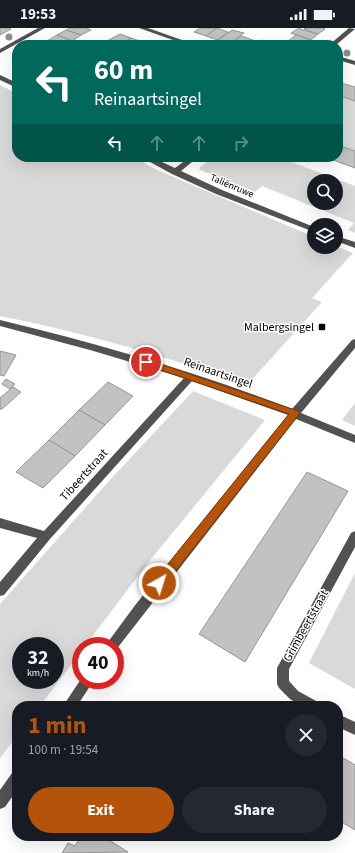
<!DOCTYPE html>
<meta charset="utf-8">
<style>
:root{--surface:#171b24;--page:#242831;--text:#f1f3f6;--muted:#9ea1a6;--accent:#b45309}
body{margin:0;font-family:"Source Sans 3",sans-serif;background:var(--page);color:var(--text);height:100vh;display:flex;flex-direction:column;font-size:15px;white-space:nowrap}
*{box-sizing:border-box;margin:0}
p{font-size:13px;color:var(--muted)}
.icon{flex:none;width:22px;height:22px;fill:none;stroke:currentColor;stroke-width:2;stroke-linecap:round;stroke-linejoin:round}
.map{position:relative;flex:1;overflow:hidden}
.details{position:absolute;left:12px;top:673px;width:331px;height:140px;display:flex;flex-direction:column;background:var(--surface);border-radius:16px;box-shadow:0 4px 16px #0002}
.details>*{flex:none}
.banner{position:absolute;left:12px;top:12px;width:331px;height:122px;border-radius:16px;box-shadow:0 4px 16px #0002;background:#00695c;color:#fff;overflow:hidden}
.buttons{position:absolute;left:307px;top:146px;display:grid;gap:8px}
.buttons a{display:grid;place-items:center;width:36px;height:36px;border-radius:50%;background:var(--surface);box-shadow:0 4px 16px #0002;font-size:20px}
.speed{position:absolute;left:12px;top:609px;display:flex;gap:8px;font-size:20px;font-weight:700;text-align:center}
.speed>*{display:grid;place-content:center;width:52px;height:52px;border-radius:50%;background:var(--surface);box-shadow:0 4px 16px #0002;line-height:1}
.speed small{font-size:10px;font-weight:400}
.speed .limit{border:6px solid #d22;background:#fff;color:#111}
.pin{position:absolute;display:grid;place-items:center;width:34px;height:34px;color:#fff;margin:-17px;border:2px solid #fff;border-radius:50%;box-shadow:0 1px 4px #0007}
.me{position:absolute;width:44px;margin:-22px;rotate:39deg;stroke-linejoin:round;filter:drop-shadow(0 0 3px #0008)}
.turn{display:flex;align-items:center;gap:14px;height:84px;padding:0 16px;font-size:18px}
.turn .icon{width:52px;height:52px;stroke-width:2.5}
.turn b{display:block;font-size:28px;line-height:34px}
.lanes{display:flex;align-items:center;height:38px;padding:0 16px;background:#0003;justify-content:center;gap:20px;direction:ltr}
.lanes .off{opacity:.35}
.round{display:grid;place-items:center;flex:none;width:42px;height:42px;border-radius:21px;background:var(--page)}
.summary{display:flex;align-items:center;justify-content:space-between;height:68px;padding:0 16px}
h1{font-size:24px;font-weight:700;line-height:30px;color:var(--accent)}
.action{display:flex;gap:8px;margin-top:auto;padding:8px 16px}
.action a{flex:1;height:46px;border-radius:24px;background:var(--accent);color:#fff;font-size:16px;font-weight:700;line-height:46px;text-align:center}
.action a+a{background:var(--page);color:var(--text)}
.status{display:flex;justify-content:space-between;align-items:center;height:28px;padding:0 20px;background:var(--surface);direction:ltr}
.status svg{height:11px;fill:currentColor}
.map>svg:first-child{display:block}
.green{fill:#d9d9d9;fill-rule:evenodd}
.building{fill:#c2c2c2;stroke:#969696}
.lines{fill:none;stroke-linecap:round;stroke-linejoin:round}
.minor{fill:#525252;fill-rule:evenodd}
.tree{fill:#8d8d8d}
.route{fill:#b45309;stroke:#753606}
.poi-dot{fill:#000;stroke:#fff;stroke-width:1.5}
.labels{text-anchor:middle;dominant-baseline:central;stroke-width:3;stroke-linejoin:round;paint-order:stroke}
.far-street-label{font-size:10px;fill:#000;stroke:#fff}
.poi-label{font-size:12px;fill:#000;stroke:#fff;text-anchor:end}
.street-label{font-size:12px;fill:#000;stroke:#fff}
</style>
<div class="status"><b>19:53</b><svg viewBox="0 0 49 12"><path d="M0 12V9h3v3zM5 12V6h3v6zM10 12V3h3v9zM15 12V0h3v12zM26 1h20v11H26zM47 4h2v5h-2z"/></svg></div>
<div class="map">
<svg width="355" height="825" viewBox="0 0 355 825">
<rect width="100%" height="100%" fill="#fff"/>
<g class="green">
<path d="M0,57L17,66V129H133L155,141L314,209V219L336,218L353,225L312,270L322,274L248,356C167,330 84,304 0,288Z"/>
<path d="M338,67L355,73V123L338,117Z"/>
<path d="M213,129H278L355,158V205L348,202L354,195L262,158L255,164L200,142L199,140ZM314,153H336V175H314Z"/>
<path d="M193,363L265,392L147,536L85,618H81V624L40,678H17V708L0,730V576L108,454ZM21,618H55V652H21Z"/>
<path d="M355,375V398L342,392Z"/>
<path d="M355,545V661L309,635Z"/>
</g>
<g class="building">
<path d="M0,0H9L11,1L0,7Z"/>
<path d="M69,0H86L91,2L81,7L66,2Z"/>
<path d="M200,0H217L206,8L194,4Z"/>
<path d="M217,0L228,4L218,12L206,8Z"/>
<path d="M299,0L303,2L318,6L311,12L291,5Z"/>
<path d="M305,0H324L325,1L318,6L304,1Z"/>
<path d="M66,2L81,7L72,13L57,7Z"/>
<path d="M232,2L244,5L230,16L218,12Z"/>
<path d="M120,6L131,10L120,17L107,13Z"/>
<path d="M57,7L72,13L64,17L47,13Z"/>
<path d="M296,7L311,12L304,17L288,13Z"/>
<path d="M241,8L253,12L247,17L230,16Z"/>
<path d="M131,10L143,14L138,17H120Z"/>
<path d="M261,12L265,13L271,16L262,17L257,15Z"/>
<path d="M47,13L59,17H40Z"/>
<path d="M288,13L303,17H283Z"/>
<path d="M338,54L355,59V73L338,67Z"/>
<path d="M338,117L355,123V140L325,129H338Z"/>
<path d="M0,323L16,327L4,348L0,347Z"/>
<path d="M6,351L15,356L10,361L2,356Z"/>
<path d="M108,354L133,368L105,397L79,382Z"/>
<path d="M13,359L21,364L2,381H0V370Z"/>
<path d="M79,382L105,397L75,428L49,412Z"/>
<path d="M49,412L75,428L43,460L16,444Z"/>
<path d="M307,444L348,463L245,634L199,606Z"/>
<path d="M338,727L355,737V802L338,792Z"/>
<path d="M81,808H103L128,824L62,825L68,815L75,818Z"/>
</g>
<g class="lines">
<g class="minor">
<path d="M38,0H45L0,25V21Z"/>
<path d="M139,0H148L196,17H187Z"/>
<path d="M349,0L355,1L336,17H329Z"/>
<path d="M338,28L355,33V37L338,32Z"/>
<path d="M0,47L17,55V60L0,52Z"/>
<path d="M141,129H151L175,140L190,129H198L181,143L222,162L314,199V204L216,166L172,146Z"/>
<path d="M336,208L355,214V220L336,213Z"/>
<path d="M0,292C99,316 197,344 292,381L352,312L355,311V320L301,385L355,407V415L296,391L115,623V618H106L108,614L136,576L288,387L192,353L50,511L4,567L0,568V554L37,510L0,500V490L44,503L184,350L90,322L0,298Z"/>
<path d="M355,503V519L289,641V653L298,663L318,674L320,678H301L290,671L279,660L277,656V640L351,505Z"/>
<path d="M81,651L94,652L77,678H63Z"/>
<path d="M338,686L355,694V707L338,699Z"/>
<path d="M17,743V762L5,779L0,781V762L12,745Z"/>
</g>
</g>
<g class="tree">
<circle cx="9" cy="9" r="3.5"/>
<circle cx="347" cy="25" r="3.5"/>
</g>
<path class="route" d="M146,331L298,383L300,385L163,559L159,560L155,559L154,555L155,552L289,386L143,336L141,334Z"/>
<rect class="poi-dot" x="318" y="295" width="8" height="8" rx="2"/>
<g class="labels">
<g class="far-street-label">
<text transform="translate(232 158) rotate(23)">Taliënruwe</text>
</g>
<g class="poi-label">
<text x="314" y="299">Malbergsingel</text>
</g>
<g class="street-label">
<text transform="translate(218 345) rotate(19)">Reinaartsingel</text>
<text transform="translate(84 447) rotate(-48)">Tibeertstraat</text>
<text transform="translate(306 598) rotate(-61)">Grimbeertstraat</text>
</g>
</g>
</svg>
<div class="buttons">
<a><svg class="icon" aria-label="search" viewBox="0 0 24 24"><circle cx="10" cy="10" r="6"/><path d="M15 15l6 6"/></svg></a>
<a><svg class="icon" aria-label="layers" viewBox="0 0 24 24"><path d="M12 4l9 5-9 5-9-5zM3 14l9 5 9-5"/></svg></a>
</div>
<div class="speed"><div>32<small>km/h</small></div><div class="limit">40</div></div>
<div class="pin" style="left:146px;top:334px;background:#d93025"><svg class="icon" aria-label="arrive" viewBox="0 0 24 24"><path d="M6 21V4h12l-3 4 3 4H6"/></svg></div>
<svg class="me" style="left:159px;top:555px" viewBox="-20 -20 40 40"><circle r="17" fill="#b45309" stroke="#fff" stroke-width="3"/><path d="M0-11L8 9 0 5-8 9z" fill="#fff"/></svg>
<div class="banner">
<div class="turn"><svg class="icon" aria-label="left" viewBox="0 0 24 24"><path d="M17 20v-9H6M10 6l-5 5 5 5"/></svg><div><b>60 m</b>Reinaartsingel</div></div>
<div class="lanes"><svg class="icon" aria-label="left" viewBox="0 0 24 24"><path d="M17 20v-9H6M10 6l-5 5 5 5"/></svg><svg class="icon off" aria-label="ahead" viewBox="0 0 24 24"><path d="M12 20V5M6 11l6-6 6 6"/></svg><svg class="icon off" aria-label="ahead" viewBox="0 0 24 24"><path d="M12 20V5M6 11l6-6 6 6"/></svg><svg class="icon off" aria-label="right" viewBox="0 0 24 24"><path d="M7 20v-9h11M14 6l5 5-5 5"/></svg></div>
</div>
<section class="details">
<div class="summary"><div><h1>1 min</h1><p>100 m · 19:54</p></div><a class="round"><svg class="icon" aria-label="close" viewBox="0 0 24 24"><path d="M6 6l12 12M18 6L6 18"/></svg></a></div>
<div class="action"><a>Exit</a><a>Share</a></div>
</section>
</div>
